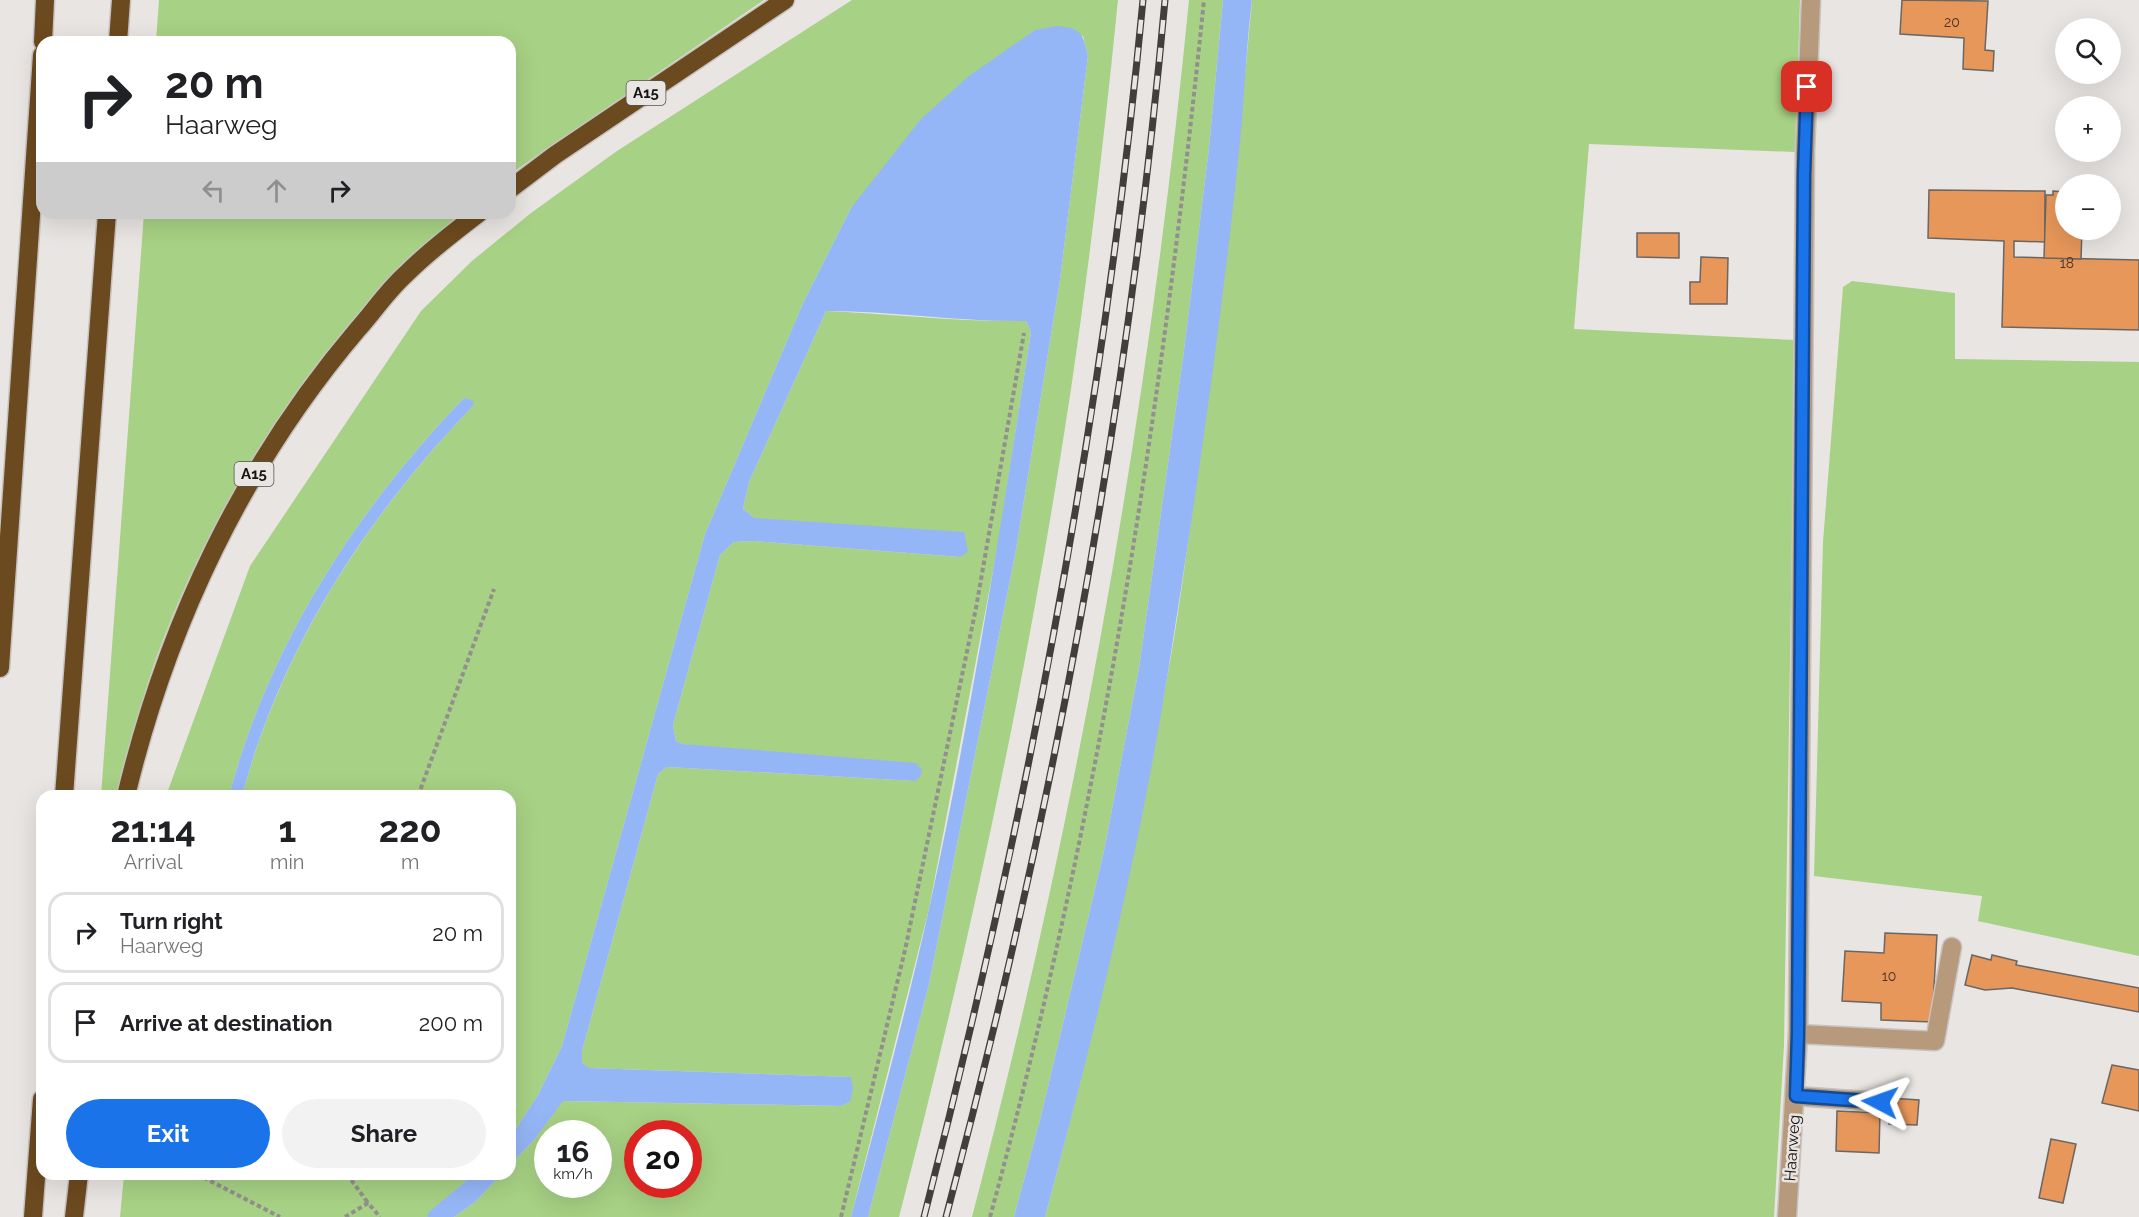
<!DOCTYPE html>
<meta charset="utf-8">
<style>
:root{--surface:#fff;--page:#f2f2f2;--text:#202124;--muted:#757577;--line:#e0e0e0;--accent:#1a73e8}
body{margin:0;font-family:Raleway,sans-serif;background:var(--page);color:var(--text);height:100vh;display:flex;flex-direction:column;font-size:22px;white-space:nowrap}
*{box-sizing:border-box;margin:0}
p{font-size:20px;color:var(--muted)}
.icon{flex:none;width:33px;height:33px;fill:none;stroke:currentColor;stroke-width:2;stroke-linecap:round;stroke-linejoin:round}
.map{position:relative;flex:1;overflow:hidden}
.panel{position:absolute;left:36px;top:790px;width:480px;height:390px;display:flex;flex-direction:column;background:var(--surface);border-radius:18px;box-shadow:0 6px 24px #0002}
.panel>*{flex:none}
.top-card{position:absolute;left:36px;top:36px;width:480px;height:183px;border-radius:18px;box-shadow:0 6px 24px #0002;background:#fff;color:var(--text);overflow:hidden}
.tools{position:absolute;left:2055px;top:18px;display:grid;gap:12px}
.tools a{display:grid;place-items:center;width:66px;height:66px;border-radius:50%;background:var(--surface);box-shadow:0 6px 24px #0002;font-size:30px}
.speed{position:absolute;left:534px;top:1120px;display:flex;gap:12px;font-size:30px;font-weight:700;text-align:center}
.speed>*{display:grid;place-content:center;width:78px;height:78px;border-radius:50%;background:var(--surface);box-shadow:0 6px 24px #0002;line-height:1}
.speed small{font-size:15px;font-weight:400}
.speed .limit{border:9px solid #d22;background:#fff;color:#111}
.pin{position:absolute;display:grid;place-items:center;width:51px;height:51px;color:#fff;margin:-26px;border-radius:12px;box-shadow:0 3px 9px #0006}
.me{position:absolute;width:66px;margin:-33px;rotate:274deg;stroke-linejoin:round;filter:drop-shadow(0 0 4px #0008)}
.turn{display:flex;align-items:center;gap:21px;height:126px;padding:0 30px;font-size:27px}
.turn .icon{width:78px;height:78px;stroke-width:2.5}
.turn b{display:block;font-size:42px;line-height:51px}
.lanes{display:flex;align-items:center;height:57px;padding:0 30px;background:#0003;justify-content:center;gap:30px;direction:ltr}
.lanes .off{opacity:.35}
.eta{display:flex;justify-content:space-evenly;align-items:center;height:102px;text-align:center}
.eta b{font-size:36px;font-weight:700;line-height:42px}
.primary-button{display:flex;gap:12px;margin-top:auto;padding:12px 30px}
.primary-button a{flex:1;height:69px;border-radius:36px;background:var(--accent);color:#fff;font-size:24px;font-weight:700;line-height:69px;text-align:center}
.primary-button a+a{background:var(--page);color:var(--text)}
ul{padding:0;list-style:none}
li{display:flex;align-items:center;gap:18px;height:81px;margin:0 12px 9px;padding:0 18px;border:3px solid var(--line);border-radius:18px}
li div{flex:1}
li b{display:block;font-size:22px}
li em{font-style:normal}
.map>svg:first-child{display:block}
.green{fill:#a7d184;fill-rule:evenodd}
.water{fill:#95b6f6}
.building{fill:#e7975a;stroke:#696664;stroke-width:1.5}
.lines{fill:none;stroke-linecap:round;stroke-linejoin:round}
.minor-casing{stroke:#c7c3c2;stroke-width:21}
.highway-casing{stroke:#c7c3c2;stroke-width:21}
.path{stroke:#928f8e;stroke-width:4;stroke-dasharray:4.5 3;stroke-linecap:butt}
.minor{stroke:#b79a7b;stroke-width:18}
.highway{stroke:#6c4a1f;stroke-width:18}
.rail-casing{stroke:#413e3e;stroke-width:7}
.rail{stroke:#e9e5e3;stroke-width:4.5;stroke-dasharray:14;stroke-linecap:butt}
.route-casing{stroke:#114b97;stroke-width:15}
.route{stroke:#1a73e8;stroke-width:10}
.labels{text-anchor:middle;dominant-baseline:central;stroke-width:5;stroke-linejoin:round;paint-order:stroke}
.number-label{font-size:14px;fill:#4a3425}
.shield{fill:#e9e5e3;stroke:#555251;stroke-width:1.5}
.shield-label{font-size:15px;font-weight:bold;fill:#151313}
.street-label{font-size:16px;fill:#151313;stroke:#e9e5e3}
</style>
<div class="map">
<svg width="2139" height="1217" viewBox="0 0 2139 1217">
<rect width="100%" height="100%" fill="#e9e5e3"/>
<g class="green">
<path d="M159,0H764L510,174V42H156Z"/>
<path d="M852,0H1118C1105,130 1090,260 1071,389C1029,668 970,944 899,1217H868L929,984L1015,555L1060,280L1088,56L1083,36L1035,30L1010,49L851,208L804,301L705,534L562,1046L538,1095L510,1138V796H242C281,649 367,516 472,407L464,398C356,510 269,645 229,796H166L250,566L421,311L472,261L531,213L617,151Z"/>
<path d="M1189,0H1223L1209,148L1183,358L1139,668L1104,851L1041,1116L1014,1217H972C1077,818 1149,411 1189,0Z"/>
<path d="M1252,0H1800L1795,152L1589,144L1574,329L1795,340L1784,1045L1774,1217H1045C1093,1039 1134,859 1167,678C1180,609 1188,539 1198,469C1220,313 1238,157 1252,0Z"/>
<path d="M144,213H461C442,230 422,247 404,265C389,280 375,297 362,312C273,413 205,527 158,653C141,699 130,748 117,796H101Z"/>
<path d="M1852,281L1955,293V359L2139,362V956L1978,921L1982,896L1814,876L1823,542L1843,287Z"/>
<path d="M826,311C893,314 959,322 1026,321L1031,332L999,539L929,909L851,1217H454L475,1202L501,1175L510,1174V1165L535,1139L562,1101L839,1106L850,1102L851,1077L588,1068L582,1063V1051L658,774L667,767L915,781L683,744L676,741L673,725L720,555L734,542L753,541L960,557L755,518L743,509L749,482ZM548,1134H598V1185H548ZM638,1134H688V1185H638Z"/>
<path d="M293,1174V1176L473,1175L430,1212L427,1217H120L124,1175Z"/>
</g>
<g class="water">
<path d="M1223,0H1252C1246,47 1245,95 1240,142C1222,319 1196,496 1168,672C1139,855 1093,1038 1045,1217H1014L1041,1116L1104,851L1139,668L1183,358L1209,148Z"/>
<path d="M1057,26C1081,28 1083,33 1088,56L1060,280L1015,555L929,984L868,1217H851C878,1115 906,1012 929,909C971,718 1001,525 1031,332L1026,321C959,322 893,311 826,311L749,482L743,509L755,518L964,532L968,552L960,557L753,541L734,542L720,555L673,725L676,741L683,744L916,763L922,770L920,777L915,781L667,767L658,774L582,1051V1063L589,1068L851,1077L853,1089L850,1102L840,1106L563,1101L535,1139L510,1165V1138L538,1095L562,1046L705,534L804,301L851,208L921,119L969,76L1035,30Z"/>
<path d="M464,398L474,401L472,407C367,516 281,648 242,796H229C269,645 356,510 464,398Z"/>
<path d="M473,1175H501L475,1202L454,1217H427L429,1212Z"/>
</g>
<g class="building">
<path d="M1902,0L1988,1L1985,50L1994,51L1993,71L1963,69L1964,38L1900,34Z"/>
<path d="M1929,190L2045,191V242L2014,241V257L2139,260V330L2002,327L2004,241L1928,238Z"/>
<path d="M2053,191L2066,192V230H2082L2081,259L2044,258L2046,195H2053Z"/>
<path d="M1637,233H1679V258L1637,257Z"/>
<path d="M1701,257L1728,258L1727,304H1690V282H1700Z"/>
<path d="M1885,933L1937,935L1932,1022L1881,1020V1003L1842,1001L1845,951L1884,953Z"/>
<path d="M1972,955L1991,960L1992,955L2017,961L2016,965L2139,988V1012L2012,988L1985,990L1965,985Z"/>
<path d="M2112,1065L2139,1070V1111L2102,1103Z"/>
<path d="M1890,1098L1919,1100L1917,1125L1889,1124Z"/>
<path d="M1837,1111L1880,1113L1879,1153L1836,1151Z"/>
<path d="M2051,1139L2076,1144L2063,1203L2039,1198Z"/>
</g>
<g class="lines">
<g class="minor-casing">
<g id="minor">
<path d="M1798,1034L1935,1041L1952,947"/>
<path d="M1796,1096L1880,1102"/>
<path d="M1787,1217L1798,1034L1805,151L1811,0"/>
</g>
</g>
<g class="highway-casing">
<g id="highway">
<path d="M43,42L45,0"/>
<path d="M118,42L121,0"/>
<path d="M510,189L555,155L785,0"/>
<path d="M0,668L42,55"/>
<path d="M64,796L107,213"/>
<path d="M126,796C167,625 243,464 358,329C374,311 388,290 406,274C428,252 454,232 479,213"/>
<path d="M33,1217L42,1099"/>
<path d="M74,1217L79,1174"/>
</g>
</g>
<g class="path">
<path d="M418,796L494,589"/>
<path d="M197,1174L280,1217"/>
<path d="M347,1174L368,1203"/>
<path d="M345,1217L368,1203L380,1217"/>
<path d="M841,1217L905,950L976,608L1024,333"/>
<path d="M990,1217C1099,819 1162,410 1204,0"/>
</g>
<use href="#minor" class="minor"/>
<use href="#highway" class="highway"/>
<g class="rail-casing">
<g id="rail">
<path d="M924,1217C1027,817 1104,412 1143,0"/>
<path d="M946,1217C1052,819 1128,410 1165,0"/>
</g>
</g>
<use href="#rail" class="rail"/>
</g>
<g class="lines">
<g class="route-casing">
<path id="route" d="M1807,87L1804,175L1798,1034L1796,1096L1880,1102"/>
</g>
<use href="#route" class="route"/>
</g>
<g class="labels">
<g class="number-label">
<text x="1952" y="22">20</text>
<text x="2067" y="263">18</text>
<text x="1889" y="976">10</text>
</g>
<g class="shield">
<rect x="626.5" y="81" width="39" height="24" rx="4.5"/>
<rect x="234.5" y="462" width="39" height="24" rx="4.5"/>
</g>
<g class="shield-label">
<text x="646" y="93">A15</text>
<text x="254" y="474">A15</text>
</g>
<g class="street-label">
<text transform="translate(1792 1148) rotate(-86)">Haarweg</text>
</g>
</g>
</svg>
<div class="tools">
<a><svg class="icon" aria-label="search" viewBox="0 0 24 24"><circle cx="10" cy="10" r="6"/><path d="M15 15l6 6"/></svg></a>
<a>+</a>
<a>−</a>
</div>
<div class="speed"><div>16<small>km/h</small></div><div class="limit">20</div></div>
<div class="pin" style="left:1807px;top:87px;background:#d93025"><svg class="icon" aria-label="arrive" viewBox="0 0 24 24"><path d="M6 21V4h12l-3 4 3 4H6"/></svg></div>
<svg class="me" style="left:1880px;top:1102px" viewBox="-20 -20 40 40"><path d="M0-17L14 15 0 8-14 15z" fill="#1a73e8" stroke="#fff" stroke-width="4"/></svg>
<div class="top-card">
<div class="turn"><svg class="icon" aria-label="right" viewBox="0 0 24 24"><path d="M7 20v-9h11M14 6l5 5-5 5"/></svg><div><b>20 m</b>Haarweg</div></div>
<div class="lanes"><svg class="icon off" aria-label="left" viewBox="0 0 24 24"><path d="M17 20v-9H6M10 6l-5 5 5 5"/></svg><svg class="icon off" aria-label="ahead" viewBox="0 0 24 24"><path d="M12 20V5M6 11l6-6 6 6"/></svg><svg class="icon" aria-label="right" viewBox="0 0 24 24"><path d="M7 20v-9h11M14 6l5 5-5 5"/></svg></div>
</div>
<section class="panel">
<div class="eta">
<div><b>21:14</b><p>Arrival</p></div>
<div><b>1</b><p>min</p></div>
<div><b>220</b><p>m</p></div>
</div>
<ul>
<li><svg class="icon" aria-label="right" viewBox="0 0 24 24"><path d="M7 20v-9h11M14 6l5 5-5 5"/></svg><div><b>Turn right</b><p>Haarweg</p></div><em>20 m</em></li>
<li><svg class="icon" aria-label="arrive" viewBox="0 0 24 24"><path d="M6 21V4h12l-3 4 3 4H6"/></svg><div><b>Arrive at destination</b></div><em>200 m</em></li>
</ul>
<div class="primary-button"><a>Exit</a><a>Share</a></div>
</section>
</div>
